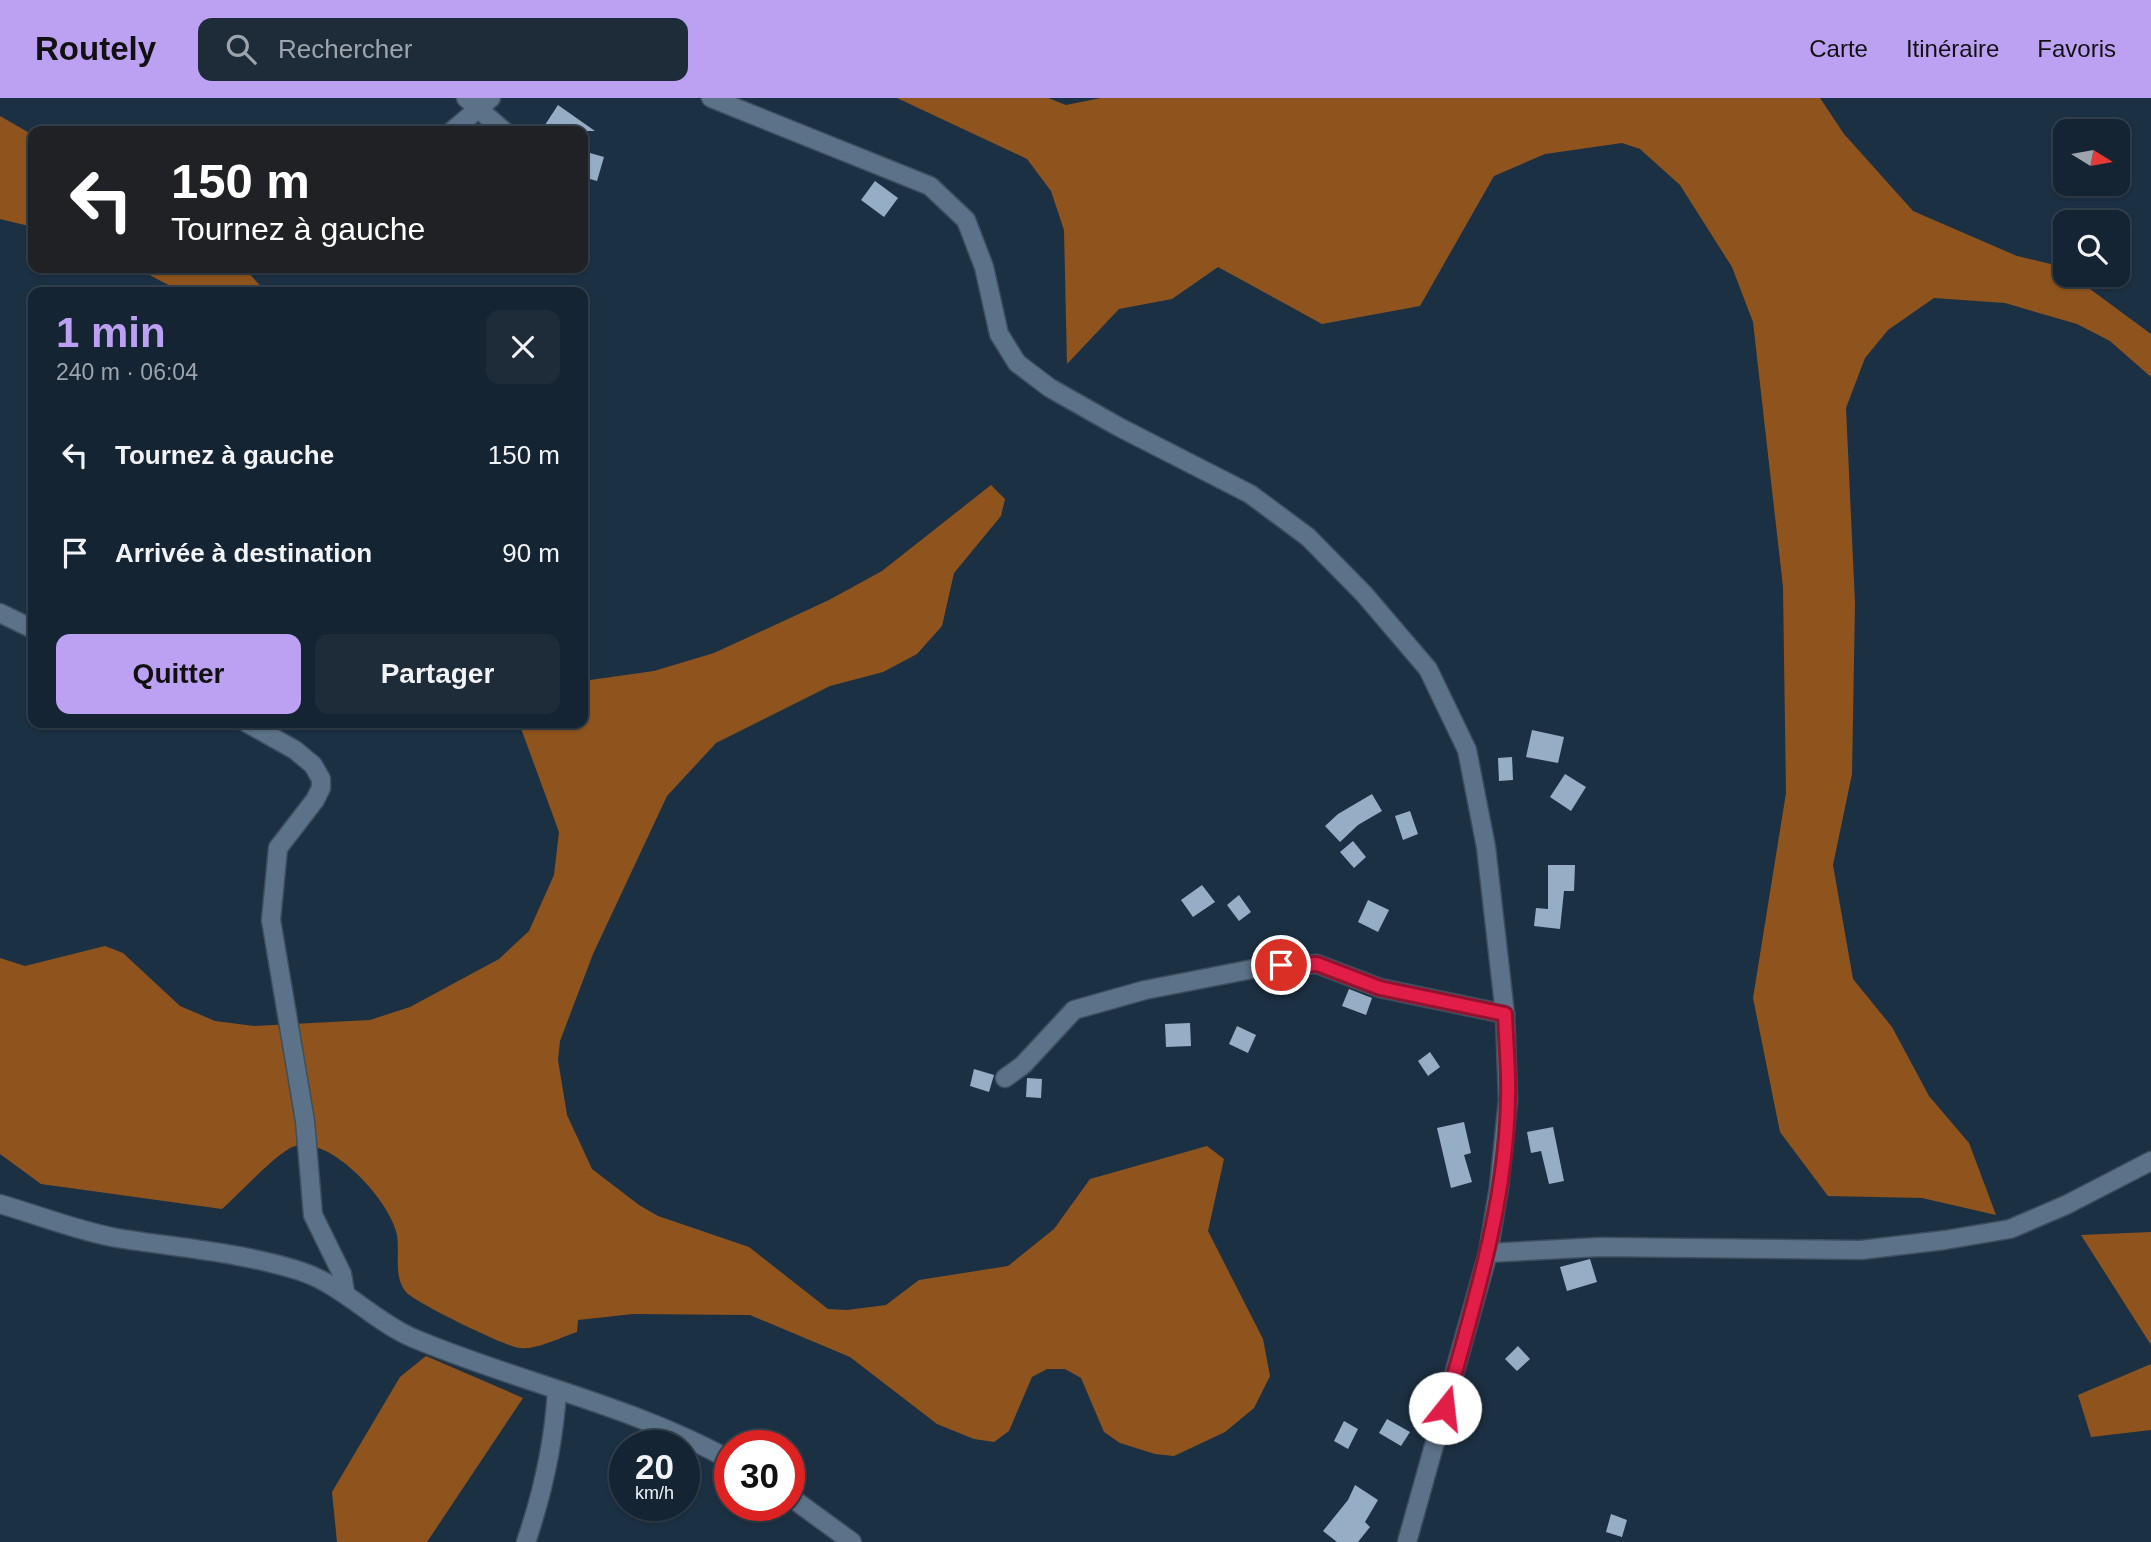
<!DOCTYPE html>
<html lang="fr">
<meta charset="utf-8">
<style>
:root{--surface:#152432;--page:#1e2c3a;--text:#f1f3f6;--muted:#9da4ac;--line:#34414d;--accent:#bca0f2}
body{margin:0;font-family:Helvetica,sans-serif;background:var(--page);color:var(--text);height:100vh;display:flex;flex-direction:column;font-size:26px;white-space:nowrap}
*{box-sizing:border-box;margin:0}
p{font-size:23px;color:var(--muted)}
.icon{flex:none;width:38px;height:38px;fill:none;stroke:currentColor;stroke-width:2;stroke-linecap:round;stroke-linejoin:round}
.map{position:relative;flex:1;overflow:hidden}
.sheet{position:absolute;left:28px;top:189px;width:560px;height:441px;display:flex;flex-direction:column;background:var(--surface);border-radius:14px;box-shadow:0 2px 5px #0004,0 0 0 2px var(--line)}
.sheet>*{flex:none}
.hud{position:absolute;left:28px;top:28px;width:560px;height:147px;border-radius:14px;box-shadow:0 2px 5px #0004,0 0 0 2px var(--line);background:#202124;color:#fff;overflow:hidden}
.needle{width:46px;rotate:101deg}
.tools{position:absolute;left:2053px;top:21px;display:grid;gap:14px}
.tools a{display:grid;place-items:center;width:77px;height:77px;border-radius:14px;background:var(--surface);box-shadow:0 2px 5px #0004,0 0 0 2px var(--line);font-size:35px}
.speed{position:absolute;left:609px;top:1332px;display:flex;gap:14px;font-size:35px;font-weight:700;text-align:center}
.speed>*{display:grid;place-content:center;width:91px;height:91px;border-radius:50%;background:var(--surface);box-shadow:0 2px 5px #0004,0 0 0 2px var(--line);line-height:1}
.speed small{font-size:18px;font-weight:400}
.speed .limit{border:10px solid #d22;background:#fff;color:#111}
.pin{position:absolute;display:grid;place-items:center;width:60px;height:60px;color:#fff;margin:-30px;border:4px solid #fff;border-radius:50%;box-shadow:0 2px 7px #0007}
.me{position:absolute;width:77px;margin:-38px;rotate:16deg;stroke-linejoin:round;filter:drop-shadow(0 0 5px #0008)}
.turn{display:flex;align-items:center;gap:24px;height:147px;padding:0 28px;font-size:32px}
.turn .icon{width:91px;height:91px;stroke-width:2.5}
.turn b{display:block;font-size:49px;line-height:60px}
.round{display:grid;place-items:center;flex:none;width:74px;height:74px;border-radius:14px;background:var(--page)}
.headline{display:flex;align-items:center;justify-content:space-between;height:119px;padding:0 28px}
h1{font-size:42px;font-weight:800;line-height:52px;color:var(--accent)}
.primary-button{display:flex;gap:14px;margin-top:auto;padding:14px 28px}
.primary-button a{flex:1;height:80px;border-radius:14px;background:var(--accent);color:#111;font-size:28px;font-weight:800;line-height:80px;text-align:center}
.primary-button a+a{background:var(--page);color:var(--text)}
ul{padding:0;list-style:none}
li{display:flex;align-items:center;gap:21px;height:98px;padding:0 28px}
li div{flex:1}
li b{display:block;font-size:26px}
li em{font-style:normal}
header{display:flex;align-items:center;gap:42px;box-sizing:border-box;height:98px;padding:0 35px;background:var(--accent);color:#111}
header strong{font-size:33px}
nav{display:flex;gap:38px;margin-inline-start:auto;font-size:24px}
.search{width:490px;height:63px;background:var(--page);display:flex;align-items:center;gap:18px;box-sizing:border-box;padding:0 24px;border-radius:14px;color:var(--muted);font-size:26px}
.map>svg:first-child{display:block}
.forest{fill:#8f541d}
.building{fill:#96aec5}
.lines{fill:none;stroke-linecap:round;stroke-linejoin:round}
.minor-casing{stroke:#3d4e5e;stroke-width:21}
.minor{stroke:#5c7288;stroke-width:18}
.route-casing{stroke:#92132f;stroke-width:18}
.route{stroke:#e11d48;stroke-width:12}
</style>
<header>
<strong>Routely</strong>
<div class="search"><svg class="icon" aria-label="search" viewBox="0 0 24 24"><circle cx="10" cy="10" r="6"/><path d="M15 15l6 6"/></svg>Rechercher</div>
<nav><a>Carte</a><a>Itinéraire</a><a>Favoris</a></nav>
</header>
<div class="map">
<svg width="2151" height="1444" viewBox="0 0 2151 1444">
<rect width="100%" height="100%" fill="#1c3043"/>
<g class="forest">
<path d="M897,0H1048L1066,7L1101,0H1820L1844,36L1913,113L2017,158L2059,168L2065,172V177H2071L2151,236V279L2110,243L2077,226L2005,205L1934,200L1888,232L1865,260L1846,310L1855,505L1852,676L1833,767L1853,881L1892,929L1929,998L1969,1045L1996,1117L1922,1100L1828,1098L1780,1034L1753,900L1786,695L1783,489L1753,224L1732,169L1680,87L1640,51L1622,45L1545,56L1494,78L1420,208L1322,226L1218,169L1172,201L1119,211L1067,266L1064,132L1051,93L1027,61Z"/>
<path d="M0,18L33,37V129L0,121Z"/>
<path d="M136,170H244L266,194H182Z"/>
<path d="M991,387L1005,401L1001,418L954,475L942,528L917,556L883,574L830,588L716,645L667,698L593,856L560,943L558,962L567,1017L592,1071L639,1107L658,1118L749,1149L828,1211L847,1212L886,1207L919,1182L1008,1168L1054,1131L1090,1081L1207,1048L1224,1061L1208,1133L1263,1241L1270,1278L1254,1310L1225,1334L1174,1358L1155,1356L1120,1345L1104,1334L1081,1280L1065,1271H1047L1032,1279L1009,1333L994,1344L974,1341L937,1326L850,1259L750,1217L633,1216L578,1222L577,1234C561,1239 537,1252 520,1250C506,1249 414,1204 406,1194C393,1178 400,1156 397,1137C392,1105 327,1031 290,1050C271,1061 240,1095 222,1111L41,1086L0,1056V860L25,868L105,848L123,855L180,908L215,923L254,928L370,922L410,909L499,861L529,833L554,777L559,734L519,625H583V575L590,582L654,573L714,555L829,502L882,473Z"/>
<path d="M2151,1134V1247L2081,1137Z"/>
<path d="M426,1258L523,1300L427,1444H337L332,1394L400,1279Z"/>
<path d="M2151,1266V1332L2091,1339L2078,1297Z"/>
</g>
<g class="building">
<path d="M558,7L595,33H541Z"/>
<path d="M583,53L604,59L597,83L583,79Z"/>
<path d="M875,83L898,100L884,119L861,102Z"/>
<path d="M1532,632L1564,639L1558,665L1526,659Z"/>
<path d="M1512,659L1513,682L1499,683L1498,660Z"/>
<path d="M1565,676L1586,689L1571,713L1550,699Z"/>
<path d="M1372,696L1382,713L1358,727L1340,744L1325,728L1338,716Z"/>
<path d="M1410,713L1418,736L1403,742L1395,718Z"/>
<path d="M1353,743L1366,759L1354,770L1340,754Z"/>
<path d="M1548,767H1575L1574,793H1564L1560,831L1534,828L1536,810L1548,811Z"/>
<path d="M1202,787L1215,804L1193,819L1181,802Z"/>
<path d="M1239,797L1251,814L1239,823L1227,807Z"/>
<path d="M1368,802L1389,812L1378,834L1358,824Z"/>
<path d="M1349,891L1372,900L1366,917L1342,908Z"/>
<path d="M1190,925L1191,948L1166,949L1165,926Z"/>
<path d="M1237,928L1256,937L1248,955L1229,946Z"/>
<path d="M1430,954L1440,969L1428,978L1418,963Z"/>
<path d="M974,971L994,977L989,994L970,988Z"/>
<path d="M1027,980L1042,981L1041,1000L1026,999Z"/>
<path d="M1464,1024L1471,1055L1464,1057L1472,1084L1451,1090L1437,1030Z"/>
<path d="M1553,1029L1564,1083L1549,1086L1541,1053L1531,1055L1527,1034Z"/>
<path d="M1590,1161L1597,1184L1567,1193L1560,1169Z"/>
<path d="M1518,1248L1530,1261L1517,1273L1505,1261Z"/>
<path d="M1387,1321L1410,1334L1401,1348L1379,1335Z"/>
<path d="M1344,1323L1358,1331L1348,1351L1334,1343Z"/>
<path d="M1355,1387L1378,1402L1365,1424L1370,1429L1358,1444H1337L1323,1433L1348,1402Z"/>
<path d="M1611,1416L1627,1422L1622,1439L1606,1434Z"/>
</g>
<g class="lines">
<g class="minor-casing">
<g id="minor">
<path d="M466,0L504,33"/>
<path d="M711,0L930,88L966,122L984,169L999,236L1017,265L1050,290L1119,329L1250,396L1308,439L1364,496L1428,571L1467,652L1486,749L1505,916L1508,1002L1499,1089L1488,1155L1407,1444"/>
<path d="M452,33L491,0"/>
<path d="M0,515L33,531"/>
<path d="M247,625L295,652L313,667L321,681V690L315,702L278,750L271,822L305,1023L313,1117L342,1176L345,1194"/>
<path d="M1005,980L1023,967L1074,912L1145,892L1258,870L1317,866L1380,890L1505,916"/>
<path d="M0,1106C38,1117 78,1133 117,1140C179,1150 240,1154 300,1173C343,1187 372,1222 413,1240C517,1284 631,1307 730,1362"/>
<path d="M1488,1155L1600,1149L1861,1152L1945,1142L2010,1131L2066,1107L2151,1063"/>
<path d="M789,1398L852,1444"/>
<path d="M526,1444C543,1394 554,1345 557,1292"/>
</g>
</g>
<use href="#minor" class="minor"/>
</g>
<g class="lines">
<g class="route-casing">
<path id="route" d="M1281,867L1317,866L1380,890L1505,916C1506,944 1509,973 1508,1001C1506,1107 1473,1209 1445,1310"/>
</g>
<use href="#route" class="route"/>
</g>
</svg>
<div class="tools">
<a><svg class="needle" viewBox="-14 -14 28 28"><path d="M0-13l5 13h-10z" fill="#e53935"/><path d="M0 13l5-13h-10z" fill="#9da4ac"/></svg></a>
<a><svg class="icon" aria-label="search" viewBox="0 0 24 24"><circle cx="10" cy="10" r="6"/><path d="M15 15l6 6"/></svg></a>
</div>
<div class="speed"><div>20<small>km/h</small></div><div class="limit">30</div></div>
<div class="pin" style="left:1281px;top:867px;background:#d93025"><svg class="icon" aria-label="arrive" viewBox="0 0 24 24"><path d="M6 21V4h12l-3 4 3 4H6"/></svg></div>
<svg class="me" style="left:1445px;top:1310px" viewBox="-20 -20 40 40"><circle r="19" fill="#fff"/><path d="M0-13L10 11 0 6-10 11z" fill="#e11d48"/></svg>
<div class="hud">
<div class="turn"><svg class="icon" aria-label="left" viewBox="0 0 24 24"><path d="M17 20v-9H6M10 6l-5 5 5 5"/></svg><div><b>150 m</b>Tournez à gauche</div></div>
</div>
<section class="sheet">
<div class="headline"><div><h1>1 min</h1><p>240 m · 06:04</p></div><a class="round"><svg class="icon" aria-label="close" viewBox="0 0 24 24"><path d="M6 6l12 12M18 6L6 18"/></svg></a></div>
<ul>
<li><svg class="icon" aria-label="left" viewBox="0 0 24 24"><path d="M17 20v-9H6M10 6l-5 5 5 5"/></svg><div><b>Tournez à gauche</b></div><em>150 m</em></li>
<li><svg class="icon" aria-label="arrive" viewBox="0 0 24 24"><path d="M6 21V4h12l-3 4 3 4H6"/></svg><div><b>Arrivée à destination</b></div><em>90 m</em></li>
</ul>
<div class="primary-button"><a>Quitter</a><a>Partager</a></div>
</section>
</div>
